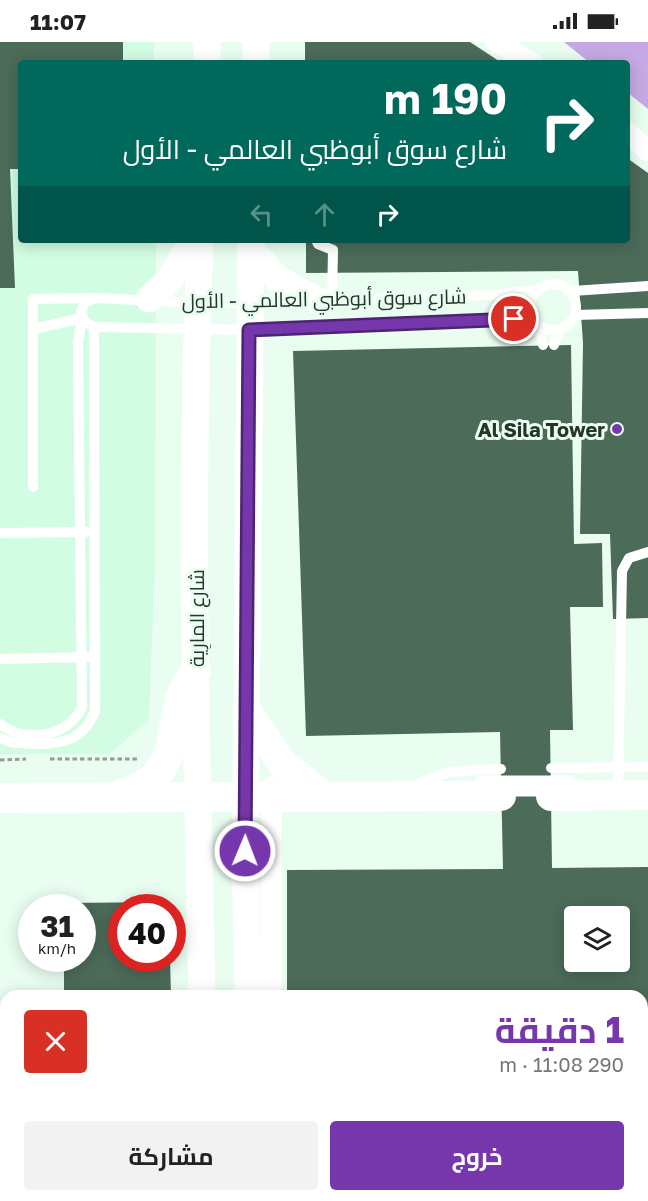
<!DOCTYPE html>
<html lang="ar">
<meta charset="utf-8">
<style>
:root{--surface:#fff;--page:#f2f2f2;--text:#222;--muted:#767676;--accent:#7737ac}
body{margin:0;font-family:"Golos Text",Cairo,sans-serif;background:var(--page);color:var(--text);direction:rtl;height:100vh;display:flex;flex-direction:column;font-size:22px;white-space:nowrap}
*{box-sizing:border-box;margin:0}
p{font-size:20px;color:var(--muted)}
.icon{flex:none;width:33px;height:33px;fill:none;stroke:currentColor;stroke-width:2;stroke-linecap:round;stroke-linejoin:round}
.map{position:relative;flex:1;overflow:hidden;direction:ltr}
.side{position:absolute;left:0px;top:948px;width:648px;height:212px;display:flex;flex-direction:column;background:var(--surface);border-radius:18px 18px 0 0;box-shadow:0 3px 15px #0003;direction:rtl}
.side>*{flex:none}
.guide{position:absolute;left:18px;top:18px;width:612px;height:183px;border-radius:6px;box-shadow:0 3px 15px #0003;direction:rtl;background:#00695c;color:#fff;overflow:hidden}
.tools{position:absolute;left:564px;top:864px;display:grid;gap:12px}
.tools a{display:grid;place-items:center;width:66px;height:66px;border-radius:6px;background:var(--surface);box-shadow:0 3px 15px #0003;font-size:30px}
.speed{position:absolute;left:18px;top:852px;display:flex;gap:12px;font-size:30px;font-weight:700;text-align:center}
.speed>*{display:grid;place-content:center;width:78px;height:78px;border-radius:50%;background:var(--surface);box-shadow:0 3px 15px #0003;line-height:1}
.speed small{font-size:15px;font-weight:400}
.speed .limit{border:9px solid #d22;background:#fff;color:#111}
.pin{position:absolute;display:grid;place-items:center;width:51px;height:51px;color:#fff;margin:-26px;border:3px solid #fff;border-radius:50%;box-shadow:0 2px 6px #0007}
.me{position:absolute;width:66px;margin:-33px;rotate:1deg;stroke-linejoin:round;filter:drop-shadow(0 0 4px #0008)}
.turn{display:flex;align-items:center;gap:21px;height:126px;padding:0 24px;font-size:27px}
.turn .icon{width:78px;height:78px;stroke-width:2.5}
.turn b{display:block;font-size:42px;line-height:51px}
.lanes{display:flex;align-items:center;height:57px;padding:0 24px;background:#0003;justify-content:center;gap:30px;direction:ltr}
.lanes .off{opacity:.35}
.round{display:grid;place-items:center;flex:none;width:63px;height:63px;border-radius:6px;background:var(--page)}
.head{display:flex;align-items:center;justify-content:space-between;height:102px;padding:0 24px}
h1{font-size:36px;font-weight:700;line-height:45px;color:var(--accent)}
.primary-button{display:flex;gap:12px;margin-top:auto;padding:12px 24px}
.primary-button a{flex:1;height:69px;border-radius:6px;background:var(--accent);color:#fff;font-size:24px;font-weight:700;line-height:69px;text-align:center}
.primary-button a+a{background:var(--page);color:var(--text)}
.status{display:flex;justify-content:space-between;align-items:center;height:42px;padding:0 30px;background:var(--surface);direction:ltr}
.status svg{height:16px;fill:currentColor}
.map>svg:first-child{display:block}
.built{fill:#d2fde3}
.water{fill:#c5a9e4}
.building{fill:#4c6b59;fill-rule:evenodd}
.lines{fill:none;stroke-linecap:round;stroke-linejoin:round}
.path{stroke:#8e9f95;stroke-width:3;stroke-dasharray:4.5 3;stroke-linecap:butt}
.service{stroke:#fff;stroke-width:10}
.minor{stroke:#fff;stroke-width:21}
.tertiary{stroke:#fff;stroke-width:27}
.secondary{stroke:#fff;stroke-width:30}
.route-casing{stroke:#4d2470;stroke-width:15}
.route{stroke:#7737ac;stroke-width:10}
.poi-dot{fill:#7737ac;stroke:#e9fef1;stroke-width:2}
.labels{text-anchor:middle;dominant-baseline:central;stroke-width:6;stroke-linejoin:round;paint-order:stroke}
.street-label{font-size:20px;fill:#26342c;stroke:#e9fef1}
.poi-label{font-size:20px;font-weight:bold;fill:#26342c;stroke:#e9fef1;text-anchor:end}
</style>
<div class="status"><b>11:07</b><svg viewBox="0 0 49 12"><path d="M0 12V9h3v3zM5 12V6h3v6zM10 12V3h3v9zM15 12V0h3v12zM26 1h20v11H26zM47 4h2v5h-2z"/></svg></div>
<div class="map">
<svg width="648" height="1159" viewBox="0 0 648 1159">
<rect width="100%" height="100%" fill="#e9fef1"/>
<path class="built" d="M0,0H154V21H21V198H156L155,523L149,677L110,712H0Z"/>
<path class="water" d="M564,0H648V67L627,50V21H590Z"/>
<g class="building">
<path d="M0,0H123V21H21V127H10L15,246H0Z"/>
<path d="M305,0H470L502,21H305Z"/>
<path d="M627,116L648,131V576L613,577L610,492H580L583,301L578,229L306,231V198H627Z"/>
<path d="M571,303L574,502L602,501L603,565H570L573,688H550L552,826L648,825V1129H642V954H287V828L503,827L500,690L306,694L293,309ZM574,874H620V920H574Z"/>
<path d="M170,860V866H122V916H170L171,954H64V916H82V866H63V861Z"/>
</g>
<g class="lines">
<g class="path">
<path d="M50,717H137"/>
<path d="M0,718L26,717"/>
</g>
<g class="service">
<path d="M316,198L318,202L333,208L332,258"/>
<circle cx="553" cy="265" r="23"/>
<path d="M572,249L648,244"/>
<path d="M303,259L198,261L96,256L85,260L81,270L85,280L94,285L249,288L514,277L537,282L543,303"/>
<path d="M318,259L492,253L537,248"/>
<path d="M575,273L648,271"/>
<path d="M33,287L82,276"/>
<path d="M554,303L559,288"/>
<path d="M33,445V257L93,256"/>
<path d="M0,491L86,490"/>
<path d="M0,617L90,615"/>
<path d="M0,682C25,702 69,695 82,665L78,301L82,276"/>
<path d="M0,696C11,702 21,701 33,702C61,703 84,698 95,669L94,285"/>
<path d="M551,726L648,725"/>
<path d="M409,746L448,730L501,727"/>
<path d="M618,753L622,529L629,516L648,510"/>
</g>
<g class="minor">
<path d="M496,0L532,21"/>
<path d="M627,90L648,109"/>
<path d="M484,744H569"/>
<path d="M271,745V954"/>
<path d="M271,1154V1159"/>
</g>
<g class="tertiary">
<path d="M207,21V0"/>
<path d="M256,21V0"/>
<path d="M200,198C190,450 196,702 202,954"/>
<path d="M251,207L277,237L318,259"/>
<path d="M149,257L171,236L192,198"/>
<path d="M248,954L245,809L251,198"/>
<path d="M252,1154V1159"/>
<path d="M206,1159V1154"/>
</g>
<g class="secondary">
<path d="M248,672L283,722L324,755"/>
<path d="M117,754C196,733 157,673 196,629"/>
<path d="M551,754L648,753"/>
<path d="M0,756L501,754"/>
</g>
</g>
<g class="lines">
<g class="route-casing">
<path id="route" d="M245,809L249,288L514,277"/>
</g>
<use href="#route" class="route"/>
</g>
<circle class="poi-dot" cx="617" cy="387" r="6"/>
<g class="labels">
<g class="street-label">
<text transform="translate(324 256) rotate(-1)">شارع سوق أبوظبي العالمي - الأول</text>
<text transform="translate(196 576) rotate(-90)">شارع المارِية</text>
</g>
<g class="poi-label">
<text x="605" y="387">Al Sila Tower</text>
</g>
</g>
</svg>
<div class="tools">
<a><svg class="icon" aria-label="layers" viewBox="0 0 24 24"><path d="M12 4l9 5-9 5-9-5zM3 14l9 5 9-5"/></svg></a>
</div>
<div class="speed"><div>31<small>km/h</small></div><div class="limit">40</div></div>
<div class="pin" style="left:514px;top:277px;background:#d93025"><svg class="icon" aria-label="arrive" viewBox="0 0 24 24"><path d="M6 21V4h12l-3 4 3 4H6"/></svg></div>
<svg class="me" style="left:245px;top:809px" viewBox="-20 -20 40 40"><circle r="17" fill="#7737ac" stroke="#fff" stroke-width="3"/><path d="M0-11L8 9 0 5-8 9z" fill="#fff"/></svg>
<div class="guide">
<div class="turn"><svg class="icon" aria-label="right" viewBox="0 0 24 24"><path d="M7 20v-9h11M14 6l5 5-5 5"/></svg><div><b>190 m</b>شارع سوق أبوظبي العالمي - الأول</div></div>
<div class="lanes"><svg class="icon off" aria-label="left" viewBox="0 0 24 24"><path d="M17 20v-9H6M10 6l-5 5 5 5"/></svg><svg class="icon off" aria-label="ahead" viewBox="0 0 24 24"><path d="M12 20V5M6 11l6-6 6 6"/></svg><svg class="icon" aria-label="right" viewBox="0 0 24 24"><path d="M7 20v-9h11M14 6l5 5-5 5"/></svg></div>
</div>
<section class="side">
<div class="head"><div><h1>1 دقيقة</h1><p>290 m · 11:08</p></div><a class="round" style="background:#d93025;color:#fff"><svg class="icon" aria-label="close" viewBox="0 0 24 24"><path d="M6 6l12 12M18 6L6 18"/></svg></a></div>
<div class="primary-button"><a>خروج</a><a>مشاركة</a></div>
</section>
</div>
